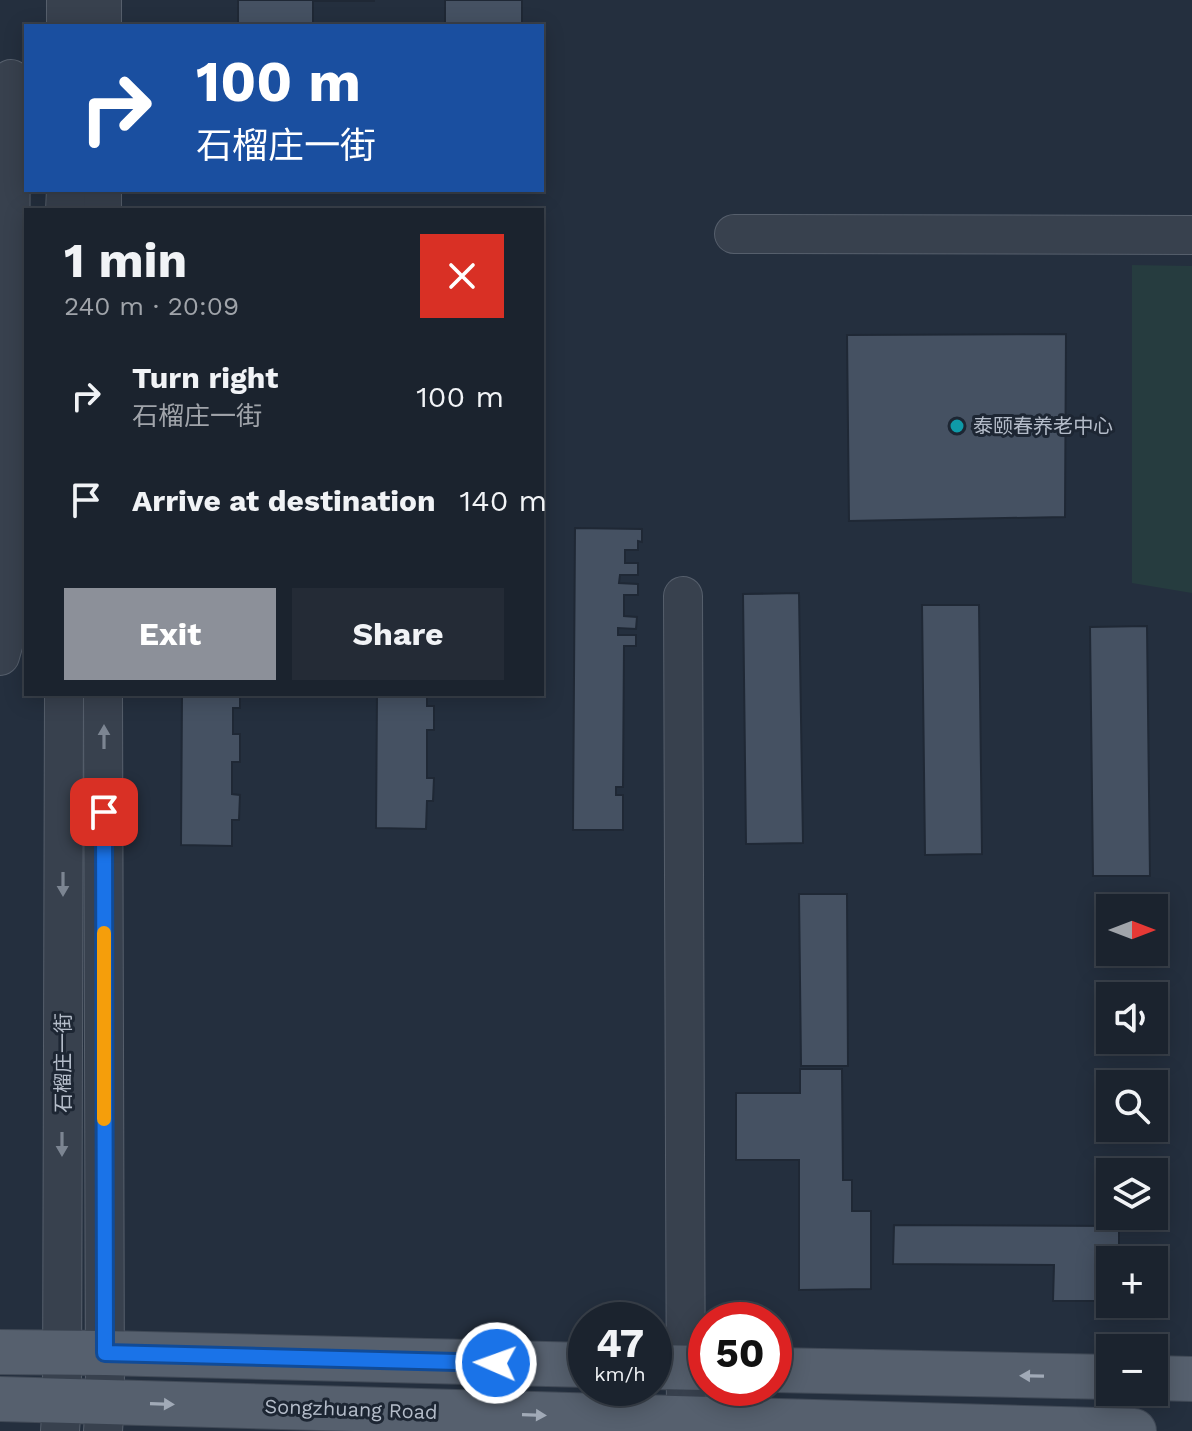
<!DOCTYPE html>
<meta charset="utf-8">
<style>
:root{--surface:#1b232e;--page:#242b36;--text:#f1f3f6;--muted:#a0a4aa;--line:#39404a;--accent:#8c9099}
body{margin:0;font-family:"Work Sans","Noto Sans SC",sans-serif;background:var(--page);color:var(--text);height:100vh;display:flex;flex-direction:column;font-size:30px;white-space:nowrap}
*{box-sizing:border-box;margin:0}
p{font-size:26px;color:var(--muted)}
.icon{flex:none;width:44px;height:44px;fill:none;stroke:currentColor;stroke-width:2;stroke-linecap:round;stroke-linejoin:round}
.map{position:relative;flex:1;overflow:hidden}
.side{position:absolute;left:24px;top:208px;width:520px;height:488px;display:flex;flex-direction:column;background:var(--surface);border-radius:0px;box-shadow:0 4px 20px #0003,0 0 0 2px var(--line)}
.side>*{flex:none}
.hud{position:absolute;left:24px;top:24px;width:520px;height:168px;border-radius:0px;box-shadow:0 4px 20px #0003,0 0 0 2px var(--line);background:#1a4fa0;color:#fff;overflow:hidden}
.needle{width:52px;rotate:90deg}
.tools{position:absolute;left:1096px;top:894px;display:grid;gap:16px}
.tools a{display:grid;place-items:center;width:72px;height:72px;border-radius:0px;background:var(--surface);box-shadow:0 4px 20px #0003,0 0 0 2px var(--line);font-size:40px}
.speed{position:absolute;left:568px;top:1302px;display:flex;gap:16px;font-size:40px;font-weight:700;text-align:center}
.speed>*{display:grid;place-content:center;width:104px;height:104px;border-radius:50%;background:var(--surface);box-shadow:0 4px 20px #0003,0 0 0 2px var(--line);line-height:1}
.speed small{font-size:20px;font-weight:400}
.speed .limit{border:12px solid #d22;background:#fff;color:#111}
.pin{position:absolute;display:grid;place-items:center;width:68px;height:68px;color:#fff;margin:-34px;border-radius:16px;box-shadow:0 4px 12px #0006}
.me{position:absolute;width:88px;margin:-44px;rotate:272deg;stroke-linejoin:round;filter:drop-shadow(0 0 6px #0008)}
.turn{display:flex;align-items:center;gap:28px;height:168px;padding:0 40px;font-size:36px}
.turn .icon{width:104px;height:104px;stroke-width:2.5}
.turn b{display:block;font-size:56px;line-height:68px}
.round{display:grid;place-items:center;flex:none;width:84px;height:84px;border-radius:0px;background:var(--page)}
.headline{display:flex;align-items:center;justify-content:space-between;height:136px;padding:0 40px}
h1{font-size:48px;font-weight:700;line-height:60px}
.primary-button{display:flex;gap:16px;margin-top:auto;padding:16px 40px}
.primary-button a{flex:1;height:92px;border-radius:0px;background:var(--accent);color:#fff;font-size:32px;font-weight:700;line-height:92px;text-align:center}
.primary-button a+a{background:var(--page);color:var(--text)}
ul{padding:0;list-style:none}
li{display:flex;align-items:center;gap:24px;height:104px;padding:0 40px}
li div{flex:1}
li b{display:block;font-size:30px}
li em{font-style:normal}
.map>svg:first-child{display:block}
.green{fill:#263c3f}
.building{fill:#455162;stroke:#1f2835;stroke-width:2}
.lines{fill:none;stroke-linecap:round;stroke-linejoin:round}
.minor-casing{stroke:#565f6c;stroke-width:40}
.major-casing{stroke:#414a57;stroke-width:46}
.minor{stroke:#38414e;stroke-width:38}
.major{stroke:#56606e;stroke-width:44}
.oneway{fill:#7c8592}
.oneway2{fill:#a1aab7}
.route-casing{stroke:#114b97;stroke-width:20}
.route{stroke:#1a73e8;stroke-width:14}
.slow{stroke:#f59e0b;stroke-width:14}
.culture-dot{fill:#0f9aa8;stroke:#1d2633;stroke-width:3}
.labels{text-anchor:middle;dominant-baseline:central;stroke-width:6;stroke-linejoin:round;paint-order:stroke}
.poi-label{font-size:20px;fill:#b4bcc9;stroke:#1d2633;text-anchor:start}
.street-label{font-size:20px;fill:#b4bcc9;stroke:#1d2633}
</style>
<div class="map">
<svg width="1192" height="1431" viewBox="0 0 1192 1431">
<rect width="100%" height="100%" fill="#242f3e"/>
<path class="green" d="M1132,265L1192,266V593L1132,583Z"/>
<g class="building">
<path d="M238,0H374V1H313V26H238Z"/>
<rect x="445" y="0" width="77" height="26"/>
<path d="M1066,334L1065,517L849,521L847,335Z"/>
<path d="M575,528L642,529V542L638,541V550H625V563H638V575H620L619,583L638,584V595H624V616L637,617L636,629L618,628V635H636V646H624L623,787H616V795H623V830H573Z"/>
<path d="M799,593L803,843L746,844L743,594Z"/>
<path d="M922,605H979L982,854L925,855Z"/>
<path d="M1147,626L1150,876H1093L1090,627Z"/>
<path d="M182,694H240V708H233V734H240V762H232V794L240,795L239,820H232V846L181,845Z"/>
<path d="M377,694H427V706H434V730H427V778H434L433,801H427L426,829L376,828Z"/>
<path d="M799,894H847L848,1066H801Z"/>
<path d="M800,1069H842L843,1180H852V1211H871V1289L799,1290V1160H736V1093H800Z"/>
<path d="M894,1225L1119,1226V1260H1110V1301H1053L1054,1265L893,1264Z"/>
</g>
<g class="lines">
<g class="minor-casing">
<g id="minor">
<path d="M102,0V26"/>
<path d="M66,26V0"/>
<path d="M102,190V210"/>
<path d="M65,210L66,190"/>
<path d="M734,234L1192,235"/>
<path d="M683,596L686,1431"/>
<path d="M0,656L9,624L11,79"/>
<path d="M60,1431L62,1401L64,694"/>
<path d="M103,1431L105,1402L103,694"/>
</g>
</g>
<g class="major-casing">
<g id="major">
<path d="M0,1352L105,1353L586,1365"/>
<path d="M654,1367L706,1368"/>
<path d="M774,1370L1110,1377"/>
<path d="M1154,1378L1192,1379"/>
<path d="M0,1399L1134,1431"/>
</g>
</g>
<use href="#minor" class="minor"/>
<use href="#major" class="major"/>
</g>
<defs><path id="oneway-solid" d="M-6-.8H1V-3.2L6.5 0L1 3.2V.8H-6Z" transform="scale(2)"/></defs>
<g class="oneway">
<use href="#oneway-solid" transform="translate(104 737) rotate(-90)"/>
<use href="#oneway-solid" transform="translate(63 884) rotate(90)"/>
<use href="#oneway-solid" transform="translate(62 1144) rotate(90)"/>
</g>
<g class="oneway2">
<use href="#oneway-solid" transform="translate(1032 1376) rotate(-179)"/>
<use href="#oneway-solid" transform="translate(162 1404) rotate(2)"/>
<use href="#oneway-solid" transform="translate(534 1415) rotate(2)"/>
</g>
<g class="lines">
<g class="route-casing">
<path id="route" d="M104,812L105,1353L496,1363"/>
</g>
<use href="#route" class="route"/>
<path class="slow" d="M104,933V1119"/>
</g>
<circle class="culture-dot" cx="957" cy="426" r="8"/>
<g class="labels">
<g class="poi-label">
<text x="973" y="426">泰颐春养老中心</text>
</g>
<g class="street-label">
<text transform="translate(63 1063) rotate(-90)">石榴庄一街</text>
<text transform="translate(351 1409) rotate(2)">Songzhuang Road</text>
</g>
</g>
</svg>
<div class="tools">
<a><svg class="needle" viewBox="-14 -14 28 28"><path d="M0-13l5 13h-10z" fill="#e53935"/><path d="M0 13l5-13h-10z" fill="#a0a4aa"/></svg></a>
<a><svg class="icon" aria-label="sound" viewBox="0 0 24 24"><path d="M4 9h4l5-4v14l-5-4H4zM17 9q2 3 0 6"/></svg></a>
<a><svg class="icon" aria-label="search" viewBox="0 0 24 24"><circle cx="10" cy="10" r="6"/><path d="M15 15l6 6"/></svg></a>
<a><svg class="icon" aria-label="layers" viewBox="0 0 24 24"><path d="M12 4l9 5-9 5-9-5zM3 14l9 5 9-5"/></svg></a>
<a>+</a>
<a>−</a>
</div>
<div class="speed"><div>47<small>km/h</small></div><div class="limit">50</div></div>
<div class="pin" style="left:104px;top:812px;background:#d93025"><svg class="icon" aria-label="arrive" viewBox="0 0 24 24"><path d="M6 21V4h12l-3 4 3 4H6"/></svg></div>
<svg class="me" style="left:496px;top:1363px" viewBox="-20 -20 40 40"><circle r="17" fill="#1a73e8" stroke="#fff" stroke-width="3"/><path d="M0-11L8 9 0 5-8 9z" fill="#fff"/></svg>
<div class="hud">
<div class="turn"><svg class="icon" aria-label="right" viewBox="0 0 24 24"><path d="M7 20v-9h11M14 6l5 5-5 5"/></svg><div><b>100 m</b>石榴庄一街</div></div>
</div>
<section class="side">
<div class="headline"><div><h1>1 min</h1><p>240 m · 20:09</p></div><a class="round" style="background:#d93025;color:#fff"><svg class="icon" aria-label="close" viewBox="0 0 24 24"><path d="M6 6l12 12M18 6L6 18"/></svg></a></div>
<ul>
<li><svg class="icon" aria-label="right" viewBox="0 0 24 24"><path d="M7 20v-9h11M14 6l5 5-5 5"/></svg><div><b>Turn right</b><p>石榴庄一街</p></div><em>100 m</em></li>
<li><svg class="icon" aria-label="arrive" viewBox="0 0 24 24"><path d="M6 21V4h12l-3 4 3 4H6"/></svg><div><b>Arrive at destination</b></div><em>140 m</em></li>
</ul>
<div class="primary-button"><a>Exit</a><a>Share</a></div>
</section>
</div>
